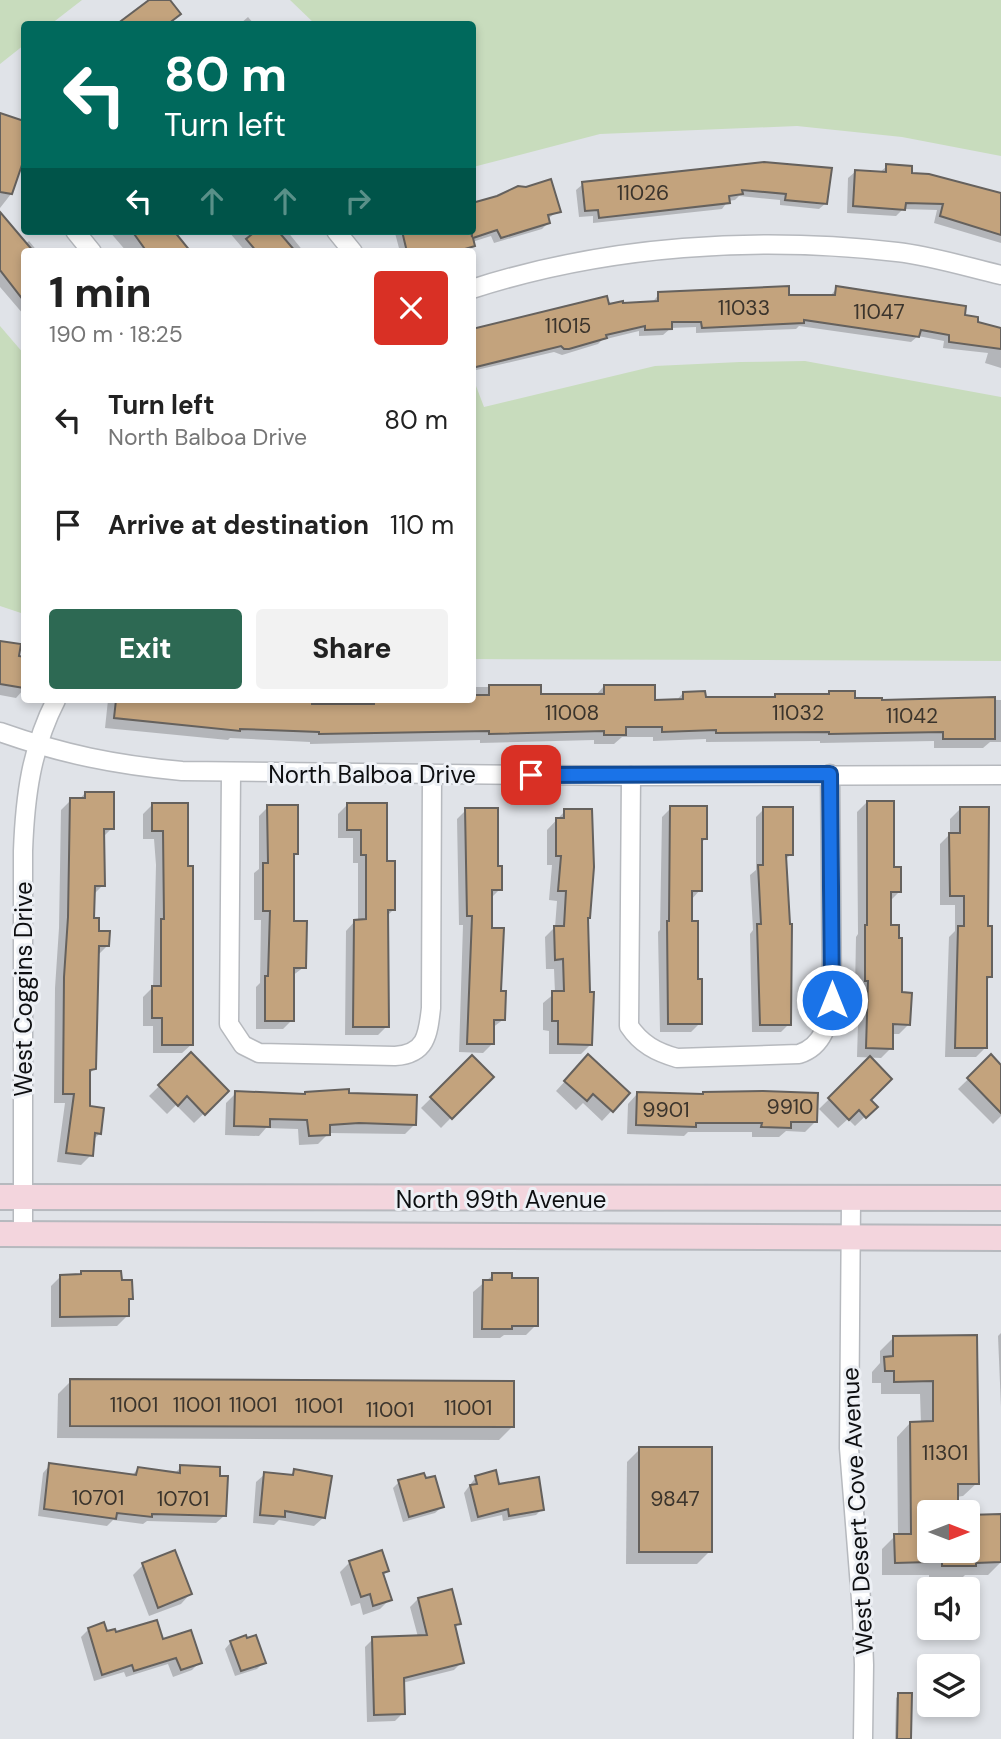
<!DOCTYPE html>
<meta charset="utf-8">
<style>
:root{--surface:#fff;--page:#f2f2f2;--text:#222;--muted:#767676;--accent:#2d6953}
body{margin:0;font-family:"DM Sans",sans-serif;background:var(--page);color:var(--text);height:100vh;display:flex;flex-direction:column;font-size:26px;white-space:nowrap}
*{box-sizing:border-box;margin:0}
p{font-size:23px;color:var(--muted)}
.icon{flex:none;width:38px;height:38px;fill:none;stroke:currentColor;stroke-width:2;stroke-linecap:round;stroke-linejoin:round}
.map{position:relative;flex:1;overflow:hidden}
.details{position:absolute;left:21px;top:248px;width:455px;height:455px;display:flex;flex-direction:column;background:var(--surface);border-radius:7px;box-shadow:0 4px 10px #0003}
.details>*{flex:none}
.top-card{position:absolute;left:21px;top:21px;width:455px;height:214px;border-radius:7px;box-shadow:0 4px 10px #0003;background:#00695c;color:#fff;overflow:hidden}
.needle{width:46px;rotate:90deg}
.fabs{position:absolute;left:917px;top:1500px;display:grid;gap:14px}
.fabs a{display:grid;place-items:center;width:63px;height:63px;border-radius:7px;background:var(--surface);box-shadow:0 4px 10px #0003;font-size:35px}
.pin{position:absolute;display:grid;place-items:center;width:60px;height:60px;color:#fff;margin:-30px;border-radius:14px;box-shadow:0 4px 10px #0006}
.me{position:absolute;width:77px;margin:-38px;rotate:0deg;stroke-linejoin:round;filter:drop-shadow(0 0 5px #0008)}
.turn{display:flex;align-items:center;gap:24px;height:147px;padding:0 28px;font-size:32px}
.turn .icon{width:91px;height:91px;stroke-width:2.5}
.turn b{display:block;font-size:49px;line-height:60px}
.lanes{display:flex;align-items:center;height:66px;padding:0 28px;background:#0003;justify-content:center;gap:35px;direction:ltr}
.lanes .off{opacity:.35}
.round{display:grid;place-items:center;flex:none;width:74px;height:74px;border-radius:7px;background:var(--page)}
.headline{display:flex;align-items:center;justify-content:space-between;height:119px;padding:0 28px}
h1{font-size:42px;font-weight:800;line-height:52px}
.primary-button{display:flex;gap:14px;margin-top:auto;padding:14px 28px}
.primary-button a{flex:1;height:80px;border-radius:7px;background:var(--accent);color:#fff;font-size:28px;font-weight:800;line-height:80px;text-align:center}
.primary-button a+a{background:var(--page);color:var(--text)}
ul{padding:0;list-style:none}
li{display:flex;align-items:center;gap:21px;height:105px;padding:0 28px}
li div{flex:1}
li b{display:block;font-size:26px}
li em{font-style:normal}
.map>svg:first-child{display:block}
.green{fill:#c8dcbd}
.shadow{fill:#0003}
.building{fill:#c3a37d;stroke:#65615d;stroke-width:2}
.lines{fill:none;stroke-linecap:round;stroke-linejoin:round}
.minor-casing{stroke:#b6b9be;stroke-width:21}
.secondary-casing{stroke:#b6b9be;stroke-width:28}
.minor{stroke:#fff;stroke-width:18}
.secondary{stroke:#f3d5dd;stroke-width:24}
.route-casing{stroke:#114b97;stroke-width:18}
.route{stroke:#1a73e8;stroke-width:12}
.labels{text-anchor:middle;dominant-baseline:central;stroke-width:6;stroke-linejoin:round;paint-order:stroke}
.number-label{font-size:21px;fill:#3b342c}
.street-label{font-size:24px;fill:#0e0f11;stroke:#edf0f5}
</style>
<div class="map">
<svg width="1001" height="1739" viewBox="0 0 1001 1739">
<rect width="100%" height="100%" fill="#e0e3e8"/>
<g class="green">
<path d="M0,0H82L51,24H24V45L0,64Z"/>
<path d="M290,0H1001V156L902,137L797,126L600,134L473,167L472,24H315Z"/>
<path d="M0,326L24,354V614L0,606Z"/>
<path d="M805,361L1001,397V661L473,659V378L484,407L655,366L740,362Z"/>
</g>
<g class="shadow">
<path d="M248,17L254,24H240Z"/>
<path d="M0,115L24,123L22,136L24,138V153L11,194L0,208Z"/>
<path d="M764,164L826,203L819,209L780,205V200L739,196L735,200L728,201L722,209L593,223V216L579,217L576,190L583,184Z"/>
<path d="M887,166L910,174L1001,196V243L934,223L937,210L903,209L896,216L847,213L848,178L855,172L879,173Z"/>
<path d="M559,211L547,219L548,223L542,229L494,243L491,236L472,242L473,245L466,252H400L395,233L472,231Z"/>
<path d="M109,231H171L189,252H127Z"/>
<path d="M224,231H287L304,252H246L229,232L227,234Z"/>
<path d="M0,239L25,244L29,241L38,252H24V315L0,287Z"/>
<path d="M837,288L963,316L1001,330V368L985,363L988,353L943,348L944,341L918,336L911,342L799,326L796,329L696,333V327L671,328L663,335L639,336V331L602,340L598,344L562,355L554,352L472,371V330L608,306L652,303L659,294L830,296Z"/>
<path d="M0,643L17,657L24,658V689L16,698L0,695Z"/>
<path d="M604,686L653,702L676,701L683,693L704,699H773L776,696H827L830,693L854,700L941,702L944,699L1001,700V742H990L983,748H934V741L820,743V741L706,742V739L653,741V737H622L614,744H594V740L480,743V740L310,744V742L230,738L228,740L105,728L108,700H311L310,706H365V700H472V687H540V696H595Z"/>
<path d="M85,793L112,828L102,838L103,885L93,895V920L97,932L108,945L97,956L94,1069L88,1075V1107L100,1133L93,1140L91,1155L81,1165L57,1162L65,1103H54L55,988L59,928L61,810L71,800H79Z"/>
<path d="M867,802L899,892L889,902V927L900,994L909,1024L899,1034H891V1048L881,1058L857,1057L859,990H855L856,937L858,934L857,812Z"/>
<path d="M152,805H186L192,1044L182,1053H153V1026H143V997L153,987L156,865L154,839H143V814Z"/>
<path d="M347,805L386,862L393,910L386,917L387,1026L378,1035H345L346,931L355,921H358V863H353V838H338V814Z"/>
<path d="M268,807L296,853L292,858V922L304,967L292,976V1020L283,1029H256V987L260,983L261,920H254V873L259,869V816Z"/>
<path d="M671,808L705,839L700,844V890L691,900L700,1023L691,1032H660L658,932L660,930L662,817Z"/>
<path d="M764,809L791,854L785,860L789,1024L781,1032H752L750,934L753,930L750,875L756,870V817Z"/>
<path d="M960,809L986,927L990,977L986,981V1047L976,1057H945L949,937L955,931V905H940V844L950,834V819Z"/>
<path d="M466,810L496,868L500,889L491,898V929L504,1019L492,1028V1044L483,1053L459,1052L463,925H459L457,819Z"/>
<path d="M565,811L586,919L591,1044L581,1054H549V1031L543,1030V1003L555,993L554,969H546L545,937L555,927L557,901L549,900L552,865H547V830Z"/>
<path d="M191,1055L227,1091L194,1123L176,1105L167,1114L149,1096Z"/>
<path d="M991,1057L1001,1067V1116L993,1124L958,1089Z"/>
<path d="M472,1058L491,1077L441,1128L421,1108Z"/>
<path d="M870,1059L869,1100L875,1107L855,1126L848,1119L838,1128L819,1109Z"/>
<path d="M578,1067L628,1093L602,1121L583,1103L576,1110L556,1091Z"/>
<path d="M236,1093L304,1096L348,1094L415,1124L405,1134L329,1133L318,1144L299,1145L298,1129L266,1128L259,1136L225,1135L226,1103Z"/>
<path d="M637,1094L815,1122L805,1132L786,1131L779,1137H752V1132H688L684,1136L627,1134L628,1104Z"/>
<path d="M82,1273L120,1282L131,1298L127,1302V1316L117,1326L51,1327V1286L61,1276H79Z"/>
<path d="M493,1275L536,1325L526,1335H504L500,1338H473V1292Z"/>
<path d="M1001,1333V1407L998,1336Z"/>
<path d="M975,1337L977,1483L963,1496L956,1497V1512H929V1550H968V1516H1001V1562L988,1575H965L961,1579H929V1575H882V1549L895,1536H898L897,1437L910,1423H921L920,1394H881V1383H872V1372L880,1363V1351L893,1338Z"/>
<path d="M71,1381L512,1427L499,1440L57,1438L58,1394Z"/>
<path d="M640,1449L710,1551L697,1564H626L627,1462Z"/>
<path d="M50,1465L131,1476L138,1469L174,1474L181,1467L224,1516L216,1523L147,1521L143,1524L113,1520L107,1526L38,1516L43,1473Z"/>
<path d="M295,1471L330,1477L323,1518L314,1526L279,1520L274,1525L253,1523L256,1482L265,1474L290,1476Z"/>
<path d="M476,1477L497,1486L542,1509L536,1515L503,1521L502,1515L471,1522L464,1493Z"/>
<path d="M399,1482L442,1507L435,1513L403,1522L393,1488Z"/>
<path d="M350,1562L387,1571L382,1575L390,1599L380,1609L363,1615L360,1603L351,1606L340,1572Z"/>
<path d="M143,1565L190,1594L181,1604L149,1616L133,1575Z"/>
<path d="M418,1599L459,1623L454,1629L462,1662L454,1670L402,1683L403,1713L395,1721L367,1722L365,1647L373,1639L418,1637L410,1607Z"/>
<path d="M89,1629L162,1642L200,1662L192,1670L173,1677L168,1664L126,1677L124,1672L94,1681L81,1637Z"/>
<path d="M231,1642L264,1662L257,1669L235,1676L225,1649Z"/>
<path d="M899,1695L909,1739H895L896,1698Z"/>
</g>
<g class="building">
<path d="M149,0H170L181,14L168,24H117Z"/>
<path d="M0,113L24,121V159L12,194L0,192Z"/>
<path d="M764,162L832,168L827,204L785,200L786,194L742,190L743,194L729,196L730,203L599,218L598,210L585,211L582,182Z"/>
<path d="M886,164L912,166V173L929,174L1001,193V235L940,216L943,204L906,203L905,210L853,206L855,170L886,172Z"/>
<path d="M551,179L561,212L548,215L550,223L501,238L497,230L473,238L475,246L455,252H407L402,231H471L472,237V203L497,196L518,186L526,187Z"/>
<path d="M0,212L34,252H24V301L0,270Z"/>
<path d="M132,231H174L191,252H147Z"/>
<path d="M256,231H278L296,252H257L246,239Z"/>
<path d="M789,286V295H835L836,286L966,306L965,315L978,317V322L1001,328V349L949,342V335L921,330L919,337L804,320V323L702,328L701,322H672V329L645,330V326L606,335L607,338L569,349H564L561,346L472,368V329L607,296L609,304L623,301V303L658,301V292Z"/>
<path d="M0,641L21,644L19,656L24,657V688L0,684Z"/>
<path d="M489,685H541V694H604V685H655V700L683,699V692L705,691L706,697H775V694H829V691H855V698H882V700L995,697V739H943V732L829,734V732L716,733V730L662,732V727H626V735H604V731L489,734V731L319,734V732L240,729V731L114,718L116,700H312V704H374V700H472V695H489Z"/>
<path d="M85,792H114V829H104L105,886H95L94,918H99V931H110L109,946H99L96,1069L90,1070V1106L104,1108L101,1134L95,1133L93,1156L66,1153L74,1094H63L64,977L68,917L70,798H85Z"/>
<path d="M867,801H894V867H901V892H891V925H899V938H902V992L912,993L910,1025L893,1024V1049L866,1048L868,981H865V925H867Z"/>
<path d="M152,803H188V866H193V1045H162V1018H152V986H161V919H164L163,831H152Z"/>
<path d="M347,803H387V861H395V910H388L389,1027H353L354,920L366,919V855H361V830H347Z"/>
<path d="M267,805H298V854H294V921H307L306,968H294V1021H265V976H268L270,911H263V863H268Z"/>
<path d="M670,806H707V839H702V891H692V921H698V979H702V1024H668L667,921H669Z"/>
<path d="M763,807H793V855H786L790,924H792L791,1025H760L757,924H761L758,865H763Z"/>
<path d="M960,807H989L988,926H992V977H987V1048H955L958,926H964V896H950L949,833H960Z"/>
<path d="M465,808H498V866H502V890H492V928H504L501,991H506L505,1020H494V1044H467L472,916H467Z"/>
<path d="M564,809H592L594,867L590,918H588L590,992H594L592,1045L558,1044V1021H552V991H564L563,959L555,960L554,926H564L566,891H558L561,856H556V818H564Z"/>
<path d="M191,1052L229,1091L205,1115L187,1096L178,1106L158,1085Z"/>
<path d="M588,1054L630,1093L613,1112L593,1094L587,1101L564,1081Z"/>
<path d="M991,1054L1001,1065V1113L967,1078Z"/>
<path d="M472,1055L494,1077L452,1119L430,1097Z"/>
<path d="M870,1056L892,1079L871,1100L878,1107L866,1118L859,1110L849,1120L828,1098Z"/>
<path d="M349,1089V1093L417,1095L416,1125L359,1123L330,1125V1135L309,1136L307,1120L270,1119V1127L234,1126L235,1091L305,1094V1092Z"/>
<path d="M763,1091L818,1093L817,1122H791V1128L761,1127L762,1123H696V1127L636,1125L637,1092L703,1094V1092Z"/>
<path d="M81,1271H121L122,1280H132L133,1299H129V1316L60,1317V1275L81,1274Z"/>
<path d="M492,1273H512V1278H538V1326H512V1329H482L483,1280H492Z"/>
<path d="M977,1335L979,1484H958V1512H929V1562L895,1563L894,1534H911L910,1422L933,1421V1381L894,1382V1371H885L884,1357L893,1356V1336Z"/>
<path d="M70,1379L514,1381V1427L70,1426Z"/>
<rect x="639" y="1447" width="73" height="105"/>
<path d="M49,1463L136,1475L138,1467L180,1473V1465L220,1467V1476H228L226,1516L152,1514V1517L117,1513L116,1519L44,1509Z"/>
<path d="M294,1469L332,1476L325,1518L285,1511V1517L260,1515L264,1472L293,1475Z"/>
<path d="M496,1470L499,1484L539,1477L544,1510L509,1516L508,1509L478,1517L470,1485L477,1484L475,1476Z"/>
<path d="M424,1473L426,1478L435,1476L444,1507L409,1517L398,1480Z"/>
<path d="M1001,1514V1562L976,1563V1566H942V1550H968V1515Z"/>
<path d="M175,1550L192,1594L158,1608L142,1563Z"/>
<path d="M382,1550L389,1571L383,1573L392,1600L373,1606L370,1594L361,1597L349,1561Z"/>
<path d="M452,1589L461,1624L455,1625L464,1663L404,1678L405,1714L374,1715L372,1637L427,1635L418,1598Z"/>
<path d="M157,1620L163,1639L191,1630L202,1663L181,1670L176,1658L134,1671L132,1665L102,1675L88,1628L104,1622L107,1631L115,1629L116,1632Z"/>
<path d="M246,1635L247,1638L256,1635L266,1663L241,1671L230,1641Z"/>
<path d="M898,1693H912L911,1739H897Z"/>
</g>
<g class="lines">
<g class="minor-casing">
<g id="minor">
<path d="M75,231L92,252"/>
<path d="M336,231L353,252"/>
<path d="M472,289C608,245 757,236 897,252C932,256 967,267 1001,275"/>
<path d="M0,732C62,754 116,765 182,771L631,776L1001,775"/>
<path d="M231,773L229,1024L243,1045L259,1053L395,1056C426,1054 428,1035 431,1008L432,774"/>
<path d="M631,776L629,1026C641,1044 656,1052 677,1058L799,1054C824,1046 828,1023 832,1000L830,774"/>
<path d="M851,1200L849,1448L862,1612L864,1665L863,1739"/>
<path d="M23,1234V851C25,797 31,749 56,700"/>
</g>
</g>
<g class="secondary-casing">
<g id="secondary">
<path d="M0,1197L1001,1198"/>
<path d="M0,1234L1001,1238"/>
</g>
</g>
<use href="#minor" class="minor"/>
<use href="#secondary" class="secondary"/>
</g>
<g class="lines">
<g class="route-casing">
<path id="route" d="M531,775L830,774L832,1000"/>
</g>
<use href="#route" class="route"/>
</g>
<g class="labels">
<g class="number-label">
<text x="643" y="193">11026</text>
<text x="744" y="308">11033</text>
<text x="879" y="312">11047</text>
<text x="568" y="326">11015</text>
<text x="572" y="713">11008</text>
<text x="798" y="713">11032</text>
<text x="912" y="716">11042</text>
<text x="790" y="1107">9910</text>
<text x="666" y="1110">9901</text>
<text x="134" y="1405">11001</text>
<text x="197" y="1405">11001</text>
<text x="253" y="1405">11001</text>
<text x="319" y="1406">11001</text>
<text x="468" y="1408">11001</text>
<text x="390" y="1410">11001</text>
<text x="945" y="1453">11301</text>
<text x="98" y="1498">10701</text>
<text x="183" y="1499">10701</text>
<text x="675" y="1499">9847</text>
</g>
<g class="street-label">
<text x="372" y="774">North Balboa Drive</text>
<text transform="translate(23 989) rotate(-90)">West Coggins Drive</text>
<text x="501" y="1199">North 99th Avenue</text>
<text transform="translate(857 1511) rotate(-93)">West Desert Cove Avenue</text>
</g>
</g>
</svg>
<div class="fabs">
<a><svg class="needle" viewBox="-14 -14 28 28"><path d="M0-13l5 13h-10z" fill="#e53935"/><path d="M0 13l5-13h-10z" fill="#767676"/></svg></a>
<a><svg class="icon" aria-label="sound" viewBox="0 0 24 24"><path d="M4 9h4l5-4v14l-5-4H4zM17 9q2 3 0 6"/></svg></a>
<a><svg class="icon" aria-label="layers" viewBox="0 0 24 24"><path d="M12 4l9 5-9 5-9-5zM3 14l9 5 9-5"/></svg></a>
</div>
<div class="pin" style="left:531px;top:775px;background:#d93025"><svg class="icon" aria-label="arrive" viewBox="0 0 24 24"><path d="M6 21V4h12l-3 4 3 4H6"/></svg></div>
<svg class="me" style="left:832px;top:1000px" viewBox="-20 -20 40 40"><circle r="17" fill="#1a73e8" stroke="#fff" stroke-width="3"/><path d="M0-11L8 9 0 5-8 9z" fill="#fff"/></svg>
<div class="top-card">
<div class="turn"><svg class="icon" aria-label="left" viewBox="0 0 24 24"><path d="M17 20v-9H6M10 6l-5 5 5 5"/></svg><div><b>80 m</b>Turn left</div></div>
<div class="lanes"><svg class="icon" aria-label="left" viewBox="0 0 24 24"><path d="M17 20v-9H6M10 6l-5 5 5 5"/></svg><svg class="icon off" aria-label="ahead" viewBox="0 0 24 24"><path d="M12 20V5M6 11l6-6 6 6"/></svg><svg class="icon off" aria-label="ahead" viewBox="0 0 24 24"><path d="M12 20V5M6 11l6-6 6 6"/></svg><svg class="icon off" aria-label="right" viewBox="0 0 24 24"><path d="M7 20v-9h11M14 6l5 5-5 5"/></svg></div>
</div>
<section class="details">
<div class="headline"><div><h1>1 min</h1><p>190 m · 18:25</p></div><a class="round" style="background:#d93025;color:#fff"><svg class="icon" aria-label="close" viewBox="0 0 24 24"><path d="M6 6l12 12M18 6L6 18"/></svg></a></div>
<ul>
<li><svg class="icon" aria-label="left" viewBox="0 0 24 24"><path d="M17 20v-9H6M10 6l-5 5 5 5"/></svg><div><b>Turn left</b><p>North Balboa Drive</p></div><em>80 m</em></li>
<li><svg class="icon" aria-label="arrive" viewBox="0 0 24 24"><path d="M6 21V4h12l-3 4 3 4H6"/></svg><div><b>Arrive at destination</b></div><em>110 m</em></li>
</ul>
<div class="primary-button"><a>Exit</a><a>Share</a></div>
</section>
</div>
